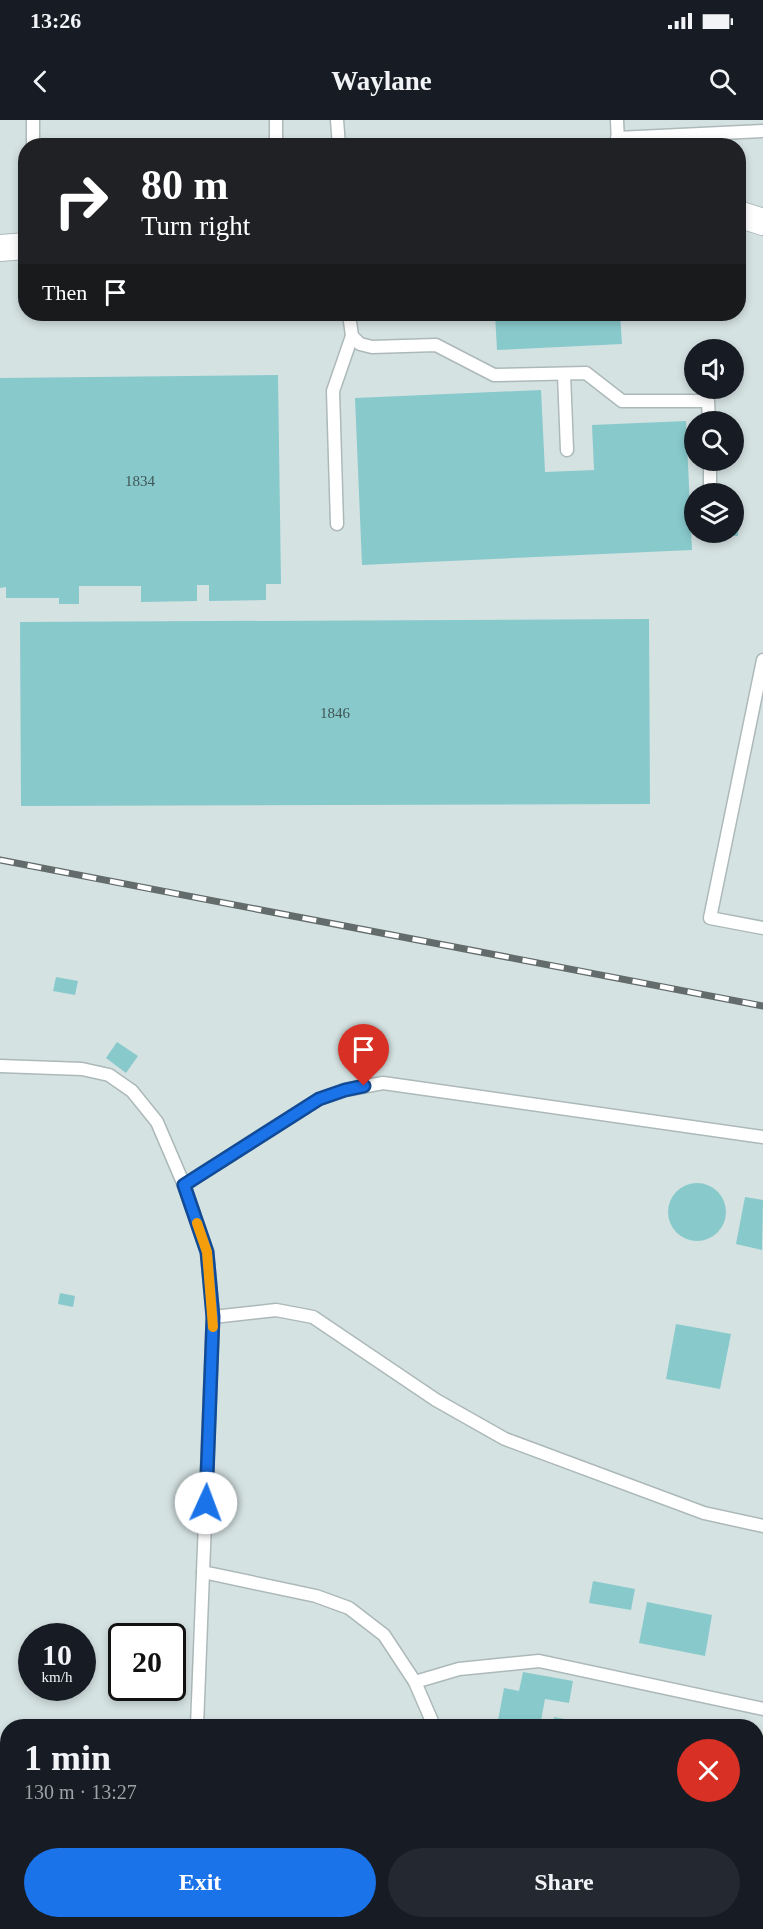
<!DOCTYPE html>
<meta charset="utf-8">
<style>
:root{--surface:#171b24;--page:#242831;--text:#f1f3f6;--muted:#9ea1a6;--accent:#1a73e8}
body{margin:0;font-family:Georgia,serif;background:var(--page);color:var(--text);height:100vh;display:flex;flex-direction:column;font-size:22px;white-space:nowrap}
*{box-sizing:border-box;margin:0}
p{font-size:20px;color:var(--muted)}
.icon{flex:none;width:33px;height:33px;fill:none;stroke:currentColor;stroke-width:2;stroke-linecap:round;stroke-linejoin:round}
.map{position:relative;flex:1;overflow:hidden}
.sheet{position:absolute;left:0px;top:1599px;width:764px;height:210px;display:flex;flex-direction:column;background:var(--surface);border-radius:24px 24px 0 0;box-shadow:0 3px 9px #0003}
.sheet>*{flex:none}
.banner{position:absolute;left:18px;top:18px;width:728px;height:183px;border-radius:24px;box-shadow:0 3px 9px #0003;background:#202124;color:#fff;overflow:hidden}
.buttons{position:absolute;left:684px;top:219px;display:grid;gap:12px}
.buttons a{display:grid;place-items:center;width:60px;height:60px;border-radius:50%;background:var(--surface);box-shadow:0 3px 9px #0003;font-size:30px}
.speed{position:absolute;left:18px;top:1503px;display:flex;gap:12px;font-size:30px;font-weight:700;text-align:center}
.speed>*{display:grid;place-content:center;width:78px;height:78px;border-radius:50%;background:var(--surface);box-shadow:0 3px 9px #0003;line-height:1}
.speed small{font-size:15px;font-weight:400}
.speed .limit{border:3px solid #111;border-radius:9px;background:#fff;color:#111}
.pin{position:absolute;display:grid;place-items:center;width:51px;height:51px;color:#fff;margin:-62px -26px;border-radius:50% 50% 50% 0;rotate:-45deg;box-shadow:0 0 6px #0007}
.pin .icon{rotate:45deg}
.me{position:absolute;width:66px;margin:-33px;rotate:2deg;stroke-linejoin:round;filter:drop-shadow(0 0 4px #0008)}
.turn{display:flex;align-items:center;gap:21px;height:126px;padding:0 24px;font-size:27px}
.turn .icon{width:78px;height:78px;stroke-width:2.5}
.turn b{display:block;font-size:42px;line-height:51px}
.then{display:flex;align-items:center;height:57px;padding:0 24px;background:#0003;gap:12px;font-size:22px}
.round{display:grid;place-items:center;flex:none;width:63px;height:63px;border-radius:32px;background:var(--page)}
.summary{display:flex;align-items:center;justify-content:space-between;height:102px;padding:0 24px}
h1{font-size:36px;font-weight:600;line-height:45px}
.primary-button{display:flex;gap:12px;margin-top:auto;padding:12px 24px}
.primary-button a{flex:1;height:69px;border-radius:36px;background:var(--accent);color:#fff;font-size:24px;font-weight:600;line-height:69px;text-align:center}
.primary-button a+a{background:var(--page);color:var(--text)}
.status{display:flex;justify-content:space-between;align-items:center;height:42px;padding:0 30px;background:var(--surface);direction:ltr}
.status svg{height:16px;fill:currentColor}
header{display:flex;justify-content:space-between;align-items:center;height:78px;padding:0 24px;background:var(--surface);font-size:27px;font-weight:600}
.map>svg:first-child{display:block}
.building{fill:#88c9cc}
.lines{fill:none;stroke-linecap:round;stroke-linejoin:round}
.service-casing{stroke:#adb9b9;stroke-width:15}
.minor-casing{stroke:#adb9b9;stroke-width:28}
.service{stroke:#fff;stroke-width:12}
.minor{stroke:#fff;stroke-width:26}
.rail-casing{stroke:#636b6b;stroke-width:7}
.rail{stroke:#fff;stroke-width:4.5;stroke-dasharray:14;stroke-linecap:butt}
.route-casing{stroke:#114b97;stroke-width:15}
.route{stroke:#1a73e8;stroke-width:10}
.slow{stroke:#f59e0b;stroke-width:10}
.labels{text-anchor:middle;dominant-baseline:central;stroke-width:4.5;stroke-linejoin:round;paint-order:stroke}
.number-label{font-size:15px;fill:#415556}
</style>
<div class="status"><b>13:26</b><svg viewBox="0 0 49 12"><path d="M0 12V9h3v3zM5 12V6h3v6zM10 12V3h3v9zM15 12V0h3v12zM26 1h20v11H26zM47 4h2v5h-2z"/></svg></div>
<header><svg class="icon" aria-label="back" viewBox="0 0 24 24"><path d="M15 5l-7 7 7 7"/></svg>Waylane<svg class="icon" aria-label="search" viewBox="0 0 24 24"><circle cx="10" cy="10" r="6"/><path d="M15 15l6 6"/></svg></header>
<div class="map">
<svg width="763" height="1809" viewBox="0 0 763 1809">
<rect width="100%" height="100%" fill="#d5e2e2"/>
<g class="building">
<path d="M495,194H620L622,224L497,230Z"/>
<path d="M278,255L281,464H266V480L209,481V465H197V481L141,482V466H79V484H59V478H6V467L0,468V258Z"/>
<path d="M541,270L545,352L594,350L592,305L686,301L692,430L362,445L355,278Z"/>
<path d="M734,381L738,382V416H722V412H734Z"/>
<path d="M649,499L650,684L21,686L20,502Z"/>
<path d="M56,857L78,861L75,875L53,871Z"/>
<path d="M117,922L138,936L126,953L106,938Z"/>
<circle cx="697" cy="1092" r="29"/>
<path d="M745,1077L763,1080L762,1130L736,1124Z"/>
<path d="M60,1173L75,1176L73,1187L58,1184Z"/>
<path d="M676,1204L731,1214L720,1269L666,1259Z"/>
<path d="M593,1461L635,1469L631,1490L589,1483Z"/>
<path d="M647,1482L712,1495L705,1536L639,1523Z"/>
<path d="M523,1552L573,1561L569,1583L545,1579L540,1606H497L504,1568L519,1571Z"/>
<path d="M554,1597L600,1605V1606H553Z"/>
</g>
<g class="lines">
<g class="service-casing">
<g id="service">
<path d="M33,0V26"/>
<path d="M337,0L339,26"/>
<path d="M617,0L618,24"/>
<path d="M617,18L763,11"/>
<path d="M276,26V0"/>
<path d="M349,194L352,216L360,224L372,227L436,225L494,255L586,253L622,281H708L709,302"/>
<path d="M564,254L567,330"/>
<path d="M710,340V366"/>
<path d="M337,404L333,271L352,216"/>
<path d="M763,540L710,798L763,808"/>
<path d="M0,946L82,949L109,955L132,971L157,1002L184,1065L207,1132L213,1197L197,1606"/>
<path d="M184,1065L319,979L345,970L383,963L763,1017"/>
<path d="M213,1197L276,1190L313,1197L436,1280L505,1319L704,1393L763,1406"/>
<path d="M203,1452L316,1476L349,1488L384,1515L415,1562L434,1606"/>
<path d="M415,1562L459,1549L539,1541L763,1589"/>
<path d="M499,1802L500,1809"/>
<path d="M189,1809V1802"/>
</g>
</g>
<g class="minor-casing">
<g id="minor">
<path d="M738,94L763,102"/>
<path d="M0,128L26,126"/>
</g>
</g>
<use href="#service" class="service"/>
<use href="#minor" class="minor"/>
<g class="rail-casing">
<path id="rail" d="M0,740L763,886"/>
</g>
<use href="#rail" class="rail"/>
</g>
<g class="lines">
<g class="route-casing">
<path id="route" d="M206,1383L213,1197L207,1132L184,1065L319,979L345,970L364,966"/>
</g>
<use href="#route" class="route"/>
<path class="slow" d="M197,1103L207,1132L213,1207"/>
</g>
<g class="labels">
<g class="number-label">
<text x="140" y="361">1834</text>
<text x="335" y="593">1846</text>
</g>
</g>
</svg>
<div class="buttons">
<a><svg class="icon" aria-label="sound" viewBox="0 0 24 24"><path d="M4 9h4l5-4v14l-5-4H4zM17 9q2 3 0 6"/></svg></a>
<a><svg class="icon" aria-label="search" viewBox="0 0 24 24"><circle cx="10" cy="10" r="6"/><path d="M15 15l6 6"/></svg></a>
<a><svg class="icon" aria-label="layers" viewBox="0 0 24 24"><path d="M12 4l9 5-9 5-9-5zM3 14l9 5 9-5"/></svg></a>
</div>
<div class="speed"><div>10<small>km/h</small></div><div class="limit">20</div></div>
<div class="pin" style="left:364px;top:966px;background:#d93025"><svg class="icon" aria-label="arrive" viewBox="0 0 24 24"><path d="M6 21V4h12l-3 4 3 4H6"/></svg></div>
<svg class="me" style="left:206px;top:1383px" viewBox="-20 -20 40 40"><circle r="19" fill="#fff"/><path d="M0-13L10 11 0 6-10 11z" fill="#1a73e8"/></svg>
<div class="banner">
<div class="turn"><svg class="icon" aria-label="right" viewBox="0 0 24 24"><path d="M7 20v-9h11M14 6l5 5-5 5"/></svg><div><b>80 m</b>Turn right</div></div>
<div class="then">Then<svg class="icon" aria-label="arrive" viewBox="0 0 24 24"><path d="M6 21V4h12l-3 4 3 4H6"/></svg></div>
</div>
<section class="sheet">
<div class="summary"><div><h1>1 min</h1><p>130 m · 13:27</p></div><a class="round" style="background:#d93025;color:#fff"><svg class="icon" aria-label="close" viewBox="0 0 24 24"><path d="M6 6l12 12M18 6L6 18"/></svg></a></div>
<div class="primary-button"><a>Exit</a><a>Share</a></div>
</section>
</div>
